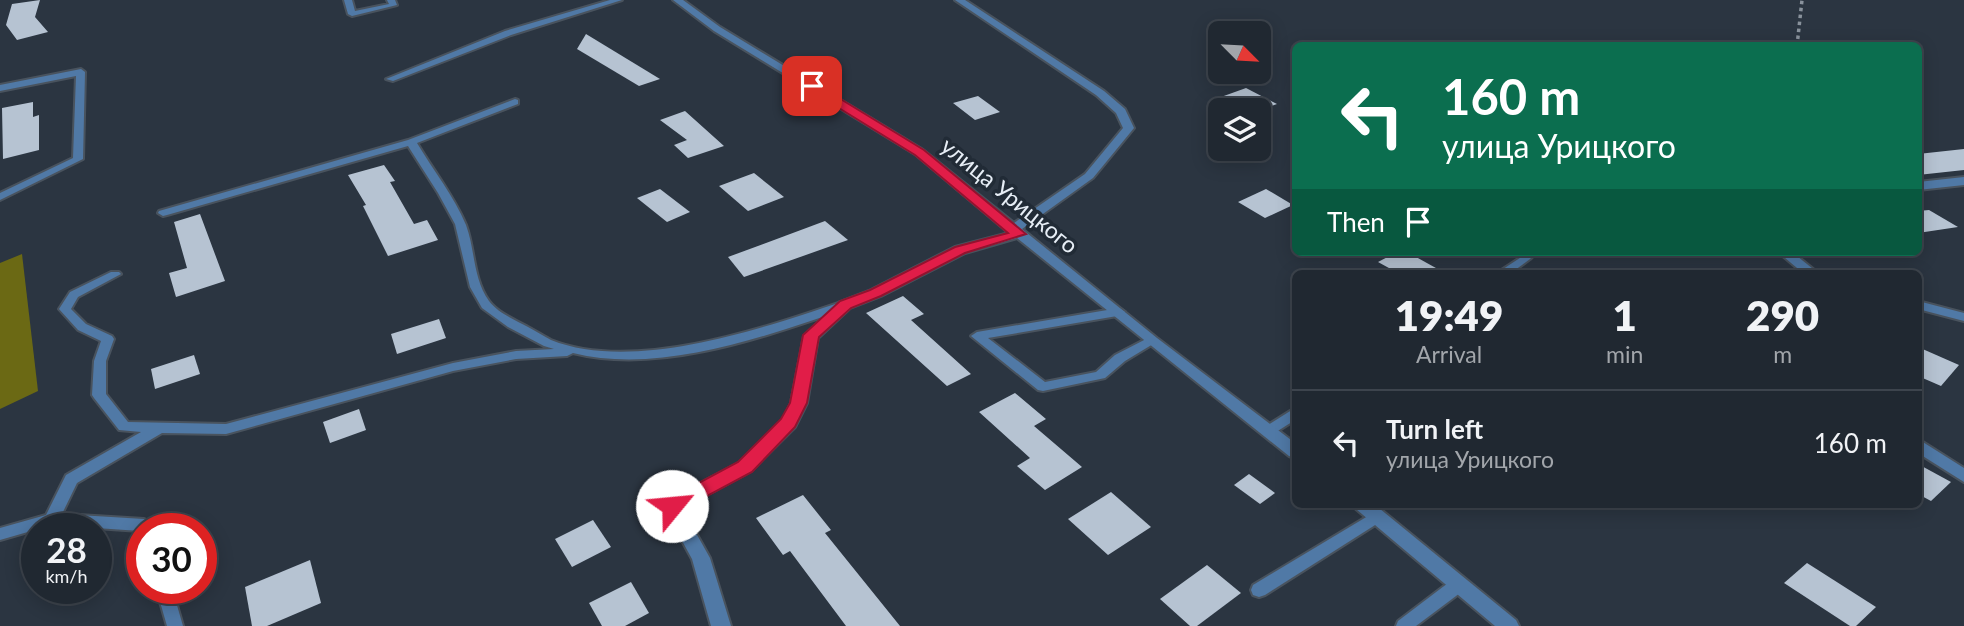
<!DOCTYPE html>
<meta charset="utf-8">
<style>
:root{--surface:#202831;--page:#283039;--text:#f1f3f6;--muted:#a2a6ab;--line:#3d444d}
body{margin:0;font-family:Lato,sans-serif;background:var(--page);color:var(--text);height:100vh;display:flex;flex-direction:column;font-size:26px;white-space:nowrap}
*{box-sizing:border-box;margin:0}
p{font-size:23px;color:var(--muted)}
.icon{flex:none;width:38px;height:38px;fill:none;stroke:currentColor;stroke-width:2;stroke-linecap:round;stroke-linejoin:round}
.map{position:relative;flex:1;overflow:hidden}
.details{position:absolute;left:1292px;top:270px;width:630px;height:238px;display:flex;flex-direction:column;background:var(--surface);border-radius:10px;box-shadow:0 4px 18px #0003,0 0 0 2px var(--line)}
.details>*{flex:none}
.guide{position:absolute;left:1292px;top:42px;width:630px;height:214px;border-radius:10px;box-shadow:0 4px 18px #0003,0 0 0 2px var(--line);background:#0b6e4f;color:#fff;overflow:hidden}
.needle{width:46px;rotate:114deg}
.buttons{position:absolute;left:1208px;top:21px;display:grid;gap:14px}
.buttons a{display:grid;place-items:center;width:63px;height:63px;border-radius:10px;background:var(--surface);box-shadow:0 4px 18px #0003,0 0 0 2px var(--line);font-size:35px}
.speed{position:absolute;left:21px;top:513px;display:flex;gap:14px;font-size:35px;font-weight:700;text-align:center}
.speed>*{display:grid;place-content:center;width:91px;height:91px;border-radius:50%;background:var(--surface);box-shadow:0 4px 18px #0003,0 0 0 2px var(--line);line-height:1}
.speed small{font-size:18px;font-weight:400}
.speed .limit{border:10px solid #d22;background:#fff;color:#111}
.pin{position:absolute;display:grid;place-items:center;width:60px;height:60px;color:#fff;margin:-30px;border-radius:14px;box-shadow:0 4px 10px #0006}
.me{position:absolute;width:77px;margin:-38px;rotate:62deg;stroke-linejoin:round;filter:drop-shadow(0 0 5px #0008)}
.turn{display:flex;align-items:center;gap:24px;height:147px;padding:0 35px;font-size:32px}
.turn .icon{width:91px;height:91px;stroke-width:2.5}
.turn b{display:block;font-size:49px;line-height:60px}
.then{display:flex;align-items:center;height:66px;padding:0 35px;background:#0003;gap:14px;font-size:26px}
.eta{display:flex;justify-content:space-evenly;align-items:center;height:119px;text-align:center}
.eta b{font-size:42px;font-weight:800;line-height:49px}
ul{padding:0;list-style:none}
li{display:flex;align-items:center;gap:21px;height:105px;padding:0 35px;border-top:2px solid var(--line)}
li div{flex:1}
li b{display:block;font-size:26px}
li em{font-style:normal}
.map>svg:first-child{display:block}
.forest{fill:#6b6914}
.building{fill:#b6c3d2}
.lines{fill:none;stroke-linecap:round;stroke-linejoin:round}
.lane-casing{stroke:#49535e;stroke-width:4}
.street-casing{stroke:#49535e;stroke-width:4}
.path{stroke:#89929c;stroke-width:3.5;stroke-dasharray:3.5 3.5;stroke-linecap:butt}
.lane{fill:#5079a6;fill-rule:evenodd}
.street{fill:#5079a6;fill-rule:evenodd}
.route{fill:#e11d48;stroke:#92132f;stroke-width:2}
.labels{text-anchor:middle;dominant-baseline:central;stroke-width:7;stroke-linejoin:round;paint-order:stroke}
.street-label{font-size:23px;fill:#e7eef6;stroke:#212b36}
</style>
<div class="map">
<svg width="1964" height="626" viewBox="0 0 1964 626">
<rect width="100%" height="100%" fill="#2b3541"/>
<path class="forest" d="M22,254L38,391L0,409V263Z"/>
<g class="building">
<path d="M40,0L35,17L48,32L17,40L6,25L12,4Z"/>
<path d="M586,34L660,79L639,86L577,49Z"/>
<path d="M1246,88L1277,104L1258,111L1246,110L1221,97Z"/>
<path d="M978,96L1000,112L975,120L953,103Z"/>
<path d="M33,102V117L39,115V150L3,159L2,108Z"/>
<path d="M685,111L724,146L688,158L674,145L687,140L660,120Z"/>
<path d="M1964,149V170L1918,175V154Z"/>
<path d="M384,165L395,181L390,182L414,224L427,220L438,240L388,256L363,206L366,205L348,175Z"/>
<path d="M754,173L784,197L748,211L719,186Z"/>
<path d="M660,189L690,212L667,222L637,198Z"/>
<path d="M1266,189L1293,205L1265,218L1238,202Z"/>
<path d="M1929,210L1958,227L1918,233V211Z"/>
<path d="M200,214L225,281L176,297L169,273L187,268L174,222Z"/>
<path d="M825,221L848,240L744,277L728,257Z"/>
<path d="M1397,252H1407L1445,273H1398L1378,262Z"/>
<path d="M903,296L924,314L911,320L971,374L947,386L866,313Z"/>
<path d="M439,319L446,338L397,354L391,334Z"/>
<path d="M1918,347L1959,365L1941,386L1918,376Z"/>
<path d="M194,355L200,374L155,389L151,369Z"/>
<path d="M1015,393L1046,419L1034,426L1082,467L1045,490L1017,466L1030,458L979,412Z"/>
<path d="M359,409L366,430L330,443L323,422Z"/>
<path d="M1918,464L1951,482L1931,501L1918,494Z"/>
<path d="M1249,474L1275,493L1260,504L1234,485Z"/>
<path d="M1111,492L1151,527L1108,555L1068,519Z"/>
<path d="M803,495L831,530L825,533L900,626H846L790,551L783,555L756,518Z"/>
<path d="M593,520L611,547L572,567L555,539Z"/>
<path d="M310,560L321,603L267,626H252L245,587Z"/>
<path d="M1807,563L1876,607L1856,626H1850L1784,583Z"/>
<path d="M1207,565L1241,593L1197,626H1190L1160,599Z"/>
<path d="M631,582L649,613L625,626H602L589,603Z"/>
</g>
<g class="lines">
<g class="lane-casing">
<g id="lane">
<path d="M344,0H352L355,11L389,4L387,0H395L397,5L352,16L348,14Z"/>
<path d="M610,0H622L511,35L393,81L386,79L505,31Z"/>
<path d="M81,69L85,72L83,159L0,200V193L73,158L76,76L0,91V85Z"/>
<path d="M515,99L518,100V104L417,143C433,170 454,196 466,225C475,249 473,279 489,301C498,313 515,320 528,327C536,331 543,336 551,340C633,373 761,329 841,302H849L851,305L849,308C766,336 661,375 573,353L567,356L516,359L453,371L226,434L162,433L77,483L62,514L144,519L149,521L153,528H142V533L140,531L52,525L0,540V528L46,515L66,475L141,432L119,430L94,398L92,395L94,361L101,341L78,330L59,309L70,292L111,272H119L121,274L78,297L71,309L86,324L112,336L114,339L106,361V394L128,422L226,424L453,363L516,351L554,349L544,346L508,327L482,308L470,287L455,224L438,193L408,146L167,215L163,216L158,213L159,211L408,140Z"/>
<path d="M1526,254L1530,255L1532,257L1530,259L1511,273H1497Z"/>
<path d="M1119,308L1125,312L1123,315L988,338L1045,382L1096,372L1115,355L1148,338H1156L1158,341L1125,361L1105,378L1043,391L1038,390L971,336L977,332Z"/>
<path d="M1295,408V420L1273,434H1263L1261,431L1263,428Z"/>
<path d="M1378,510L1383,512L1386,516L1383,520L1265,595L1259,597L1253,595L1251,590L1253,585Z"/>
<path d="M1458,578L1464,580L1466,585L1464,590L1416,626H1396L1398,621L1452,580Z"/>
<path d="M156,588H172L183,626H167Z"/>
</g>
</g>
<g class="street-casing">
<g id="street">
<path d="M673,0H683L720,27L923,150L1014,223L1085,174L1123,128L1116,113L1096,95L955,0H965L1104,91L1125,109L1134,128L1093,178L1022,229L1157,338L1295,443V458L1289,456L1017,238L965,253L881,296L850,308L818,338L807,403L795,427L751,471L682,508L710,558L731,626H711L692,559L663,506L666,501L739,463L783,420L791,403L804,336L840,302L871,290L955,247L1009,233L915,154L714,31Z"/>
<path d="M1964,177V185L1918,190V182Z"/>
<path d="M1778,252H1792L1818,273H1803Z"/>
<path d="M1918,301L1964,313V321L1918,309Z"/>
<path d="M1918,439L1964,468V482L1918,453Z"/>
<path d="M1353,504H1374L1516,620L1519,626H1495L1356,509Z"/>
</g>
</g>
<path class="path" d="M1797,46L1802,0"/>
<use href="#lane" class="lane"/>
<use href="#street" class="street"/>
</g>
<path class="route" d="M808,84H816L924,150L1026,234L965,253L881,296L851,308L819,337L807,403L795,427L752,472L679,511H665L663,506L665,501L738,462L781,419L790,403L803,335L840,301L870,290L955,247L1008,233L915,155L808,89Z"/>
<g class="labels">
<g class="street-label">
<text transform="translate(1010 195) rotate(39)">улица Урицкого</text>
</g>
</g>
</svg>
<div class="buttons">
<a><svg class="needle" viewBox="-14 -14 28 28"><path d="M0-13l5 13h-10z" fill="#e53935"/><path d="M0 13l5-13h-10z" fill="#a2a6ab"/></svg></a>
<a><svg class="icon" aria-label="layers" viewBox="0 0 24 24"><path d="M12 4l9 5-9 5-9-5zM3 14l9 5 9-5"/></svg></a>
</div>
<div class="speed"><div>28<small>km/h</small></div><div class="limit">30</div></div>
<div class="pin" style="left:812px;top:86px;background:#d93025"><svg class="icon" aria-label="arrive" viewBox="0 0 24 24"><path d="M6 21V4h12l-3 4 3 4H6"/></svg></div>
<svg class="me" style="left:672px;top:506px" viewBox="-20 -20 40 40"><circle r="19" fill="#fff"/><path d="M0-13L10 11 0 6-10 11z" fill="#e11d48"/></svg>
<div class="guide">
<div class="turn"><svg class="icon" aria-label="left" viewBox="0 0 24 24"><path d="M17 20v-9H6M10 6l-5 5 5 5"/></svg><div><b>160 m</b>улица Урицкого</div></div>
<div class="then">Then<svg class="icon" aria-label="arrive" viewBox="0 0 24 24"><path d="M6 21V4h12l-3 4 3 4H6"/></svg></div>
</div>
<section class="details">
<div class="eta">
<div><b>19:49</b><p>Arrival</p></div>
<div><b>1</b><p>min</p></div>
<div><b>290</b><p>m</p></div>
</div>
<ul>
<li><svg class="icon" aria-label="left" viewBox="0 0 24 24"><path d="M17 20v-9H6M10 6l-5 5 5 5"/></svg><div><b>Turn left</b><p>улица Урицкого</p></div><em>160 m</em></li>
</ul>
</section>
</div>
